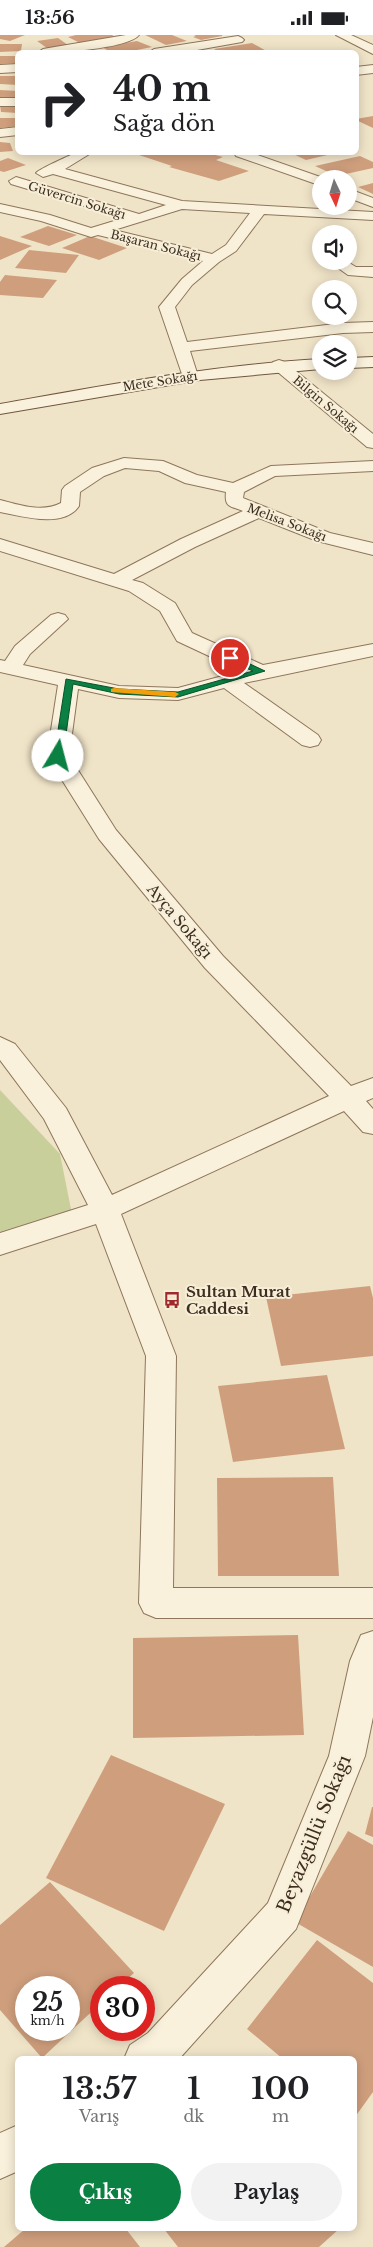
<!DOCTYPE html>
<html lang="tr">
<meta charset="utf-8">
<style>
:root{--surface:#fff;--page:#f2f2f2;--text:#202124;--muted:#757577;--accent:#0b8043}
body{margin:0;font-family:"Libre Baskerville",serif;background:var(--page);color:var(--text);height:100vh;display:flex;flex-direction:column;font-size:19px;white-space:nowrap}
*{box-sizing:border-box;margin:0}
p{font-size:16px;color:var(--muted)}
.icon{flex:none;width:28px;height:28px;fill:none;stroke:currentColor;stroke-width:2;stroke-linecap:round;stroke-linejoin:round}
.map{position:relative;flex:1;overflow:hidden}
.details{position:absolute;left:15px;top:2021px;width:342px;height:175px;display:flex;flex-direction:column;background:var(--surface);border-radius:8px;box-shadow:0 2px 12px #0003}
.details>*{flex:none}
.banner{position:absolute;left:15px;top:15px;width:344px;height:105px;border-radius:8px;box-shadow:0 2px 12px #0003;background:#fff;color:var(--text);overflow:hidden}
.needle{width:32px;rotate:176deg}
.buttons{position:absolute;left:312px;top:135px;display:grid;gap:10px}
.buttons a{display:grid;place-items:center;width:45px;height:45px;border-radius:50%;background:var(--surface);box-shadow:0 2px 12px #0003;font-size:25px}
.speed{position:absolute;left:15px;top:1941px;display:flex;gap:10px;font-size:25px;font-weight:700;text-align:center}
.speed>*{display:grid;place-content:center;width:65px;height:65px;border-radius:50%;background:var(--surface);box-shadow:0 2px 12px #0003;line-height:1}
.speed small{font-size:12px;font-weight:400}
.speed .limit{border:8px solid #d22;background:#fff;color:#111}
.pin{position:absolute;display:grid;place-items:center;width:42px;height:42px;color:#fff;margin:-21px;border:2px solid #fff;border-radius:50%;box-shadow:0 1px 5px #0007}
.me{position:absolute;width:55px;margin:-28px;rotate:8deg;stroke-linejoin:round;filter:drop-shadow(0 0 4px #0008)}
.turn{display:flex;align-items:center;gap:18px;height:105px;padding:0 15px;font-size:22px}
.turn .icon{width:65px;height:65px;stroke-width:2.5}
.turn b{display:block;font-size:35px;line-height:42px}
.eta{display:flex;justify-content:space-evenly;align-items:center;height:85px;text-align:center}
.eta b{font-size:30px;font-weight:700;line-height:35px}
.cta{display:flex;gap:10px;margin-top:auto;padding:10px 15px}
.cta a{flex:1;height:58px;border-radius:30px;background:var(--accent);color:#fff;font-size:20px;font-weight:700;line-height:58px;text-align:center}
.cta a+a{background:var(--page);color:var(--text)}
.status{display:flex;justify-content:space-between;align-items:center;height:35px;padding:0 25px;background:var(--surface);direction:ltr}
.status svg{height:14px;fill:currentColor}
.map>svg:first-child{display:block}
.green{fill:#c9cf9b}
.building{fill:#cf9f7d;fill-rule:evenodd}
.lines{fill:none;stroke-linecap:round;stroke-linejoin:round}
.street-casing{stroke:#8d765c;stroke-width:2}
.secondary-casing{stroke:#6f573f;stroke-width:2}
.street{fill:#faf1dc;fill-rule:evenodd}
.secondary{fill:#faf1dc;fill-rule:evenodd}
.route{fill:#0b8043;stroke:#07532c}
.slow{fill:#f59e0b}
.labels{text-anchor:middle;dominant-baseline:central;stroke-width:4;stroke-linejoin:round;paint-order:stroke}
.far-street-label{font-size:12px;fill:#3d2e20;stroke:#f7eed8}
.street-label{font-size:15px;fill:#3d2e20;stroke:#f7eed8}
.poi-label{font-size:15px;font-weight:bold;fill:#3d2e20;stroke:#f7eed8;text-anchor:start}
.near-street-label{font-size:18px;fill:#3d2e20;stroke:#f7eed8}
</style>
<div class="status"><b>13:56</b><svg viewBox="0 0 49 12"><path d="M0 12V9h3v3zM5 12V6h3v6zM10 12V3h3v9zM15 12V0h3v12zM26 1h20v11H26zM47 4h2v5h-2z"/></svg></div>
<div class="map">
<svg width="373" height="2212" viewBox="0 0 373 2212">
<rect width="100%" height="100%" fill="#f0e4c8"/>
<path class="green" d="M0,1055L60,1119L72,1179L0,1202Z"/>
<g class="building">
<path d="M0,0H25L10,6L0,4Z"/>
<path d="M76,0H112L115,2L80,8L68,2Z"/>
<path d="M145,0H172L187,6L166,10Z"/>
<path d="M194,0H222V1L201,5L193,2L196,1Z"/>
<path d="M58,3L68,10L47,13L37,6Z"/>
<path d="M137,6L152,12L122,18H112L102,12Z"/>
<path d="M252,8L270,18H221L214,14Z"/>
<path d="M0,9H22L21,16L0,17Z"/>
<path d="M0,21H18V28L0,29Z"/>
<path d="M0,41H18V50L0,49Z"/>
<path d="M0,55L18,56V64L0,63Z"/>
<path d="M18,69V78L1,77L0,70Z"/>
<path d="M373,81V93L356,85V84Z"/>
<path d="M0,83H18V91L0,93Z"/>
<path d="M0,107L10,108L13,116L0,117Z"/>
<path d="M140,118H208L223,122L216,125L249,136L219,146L169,132L172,131L136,119Z"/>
<path d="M291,118H336L306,125Z"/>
<path d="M360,121L373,127V133L337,141L315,131Z"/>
<path d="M8,123L26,130L4,137L0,136V126Z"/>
<path d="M373,148V159L358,152Z"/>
<path d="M48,191L77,200L49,211L20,202Z"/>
<path d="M0,201L32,211L0,225Z"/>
<path d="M90,201L127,213L99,225L62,213Z"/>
<path d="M29,215L79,220L66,238L15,233Z"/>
<path d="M5,240L57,245L43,263L0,260V247Z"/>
<path d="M370,1251L373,1263V1321L281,1331L266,1262Z"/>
<path d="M327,1340L345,1414L233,1427L218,1351Z"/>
<path d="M333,1442L339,1541H218L217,1443Z"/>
<path d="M298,1600L304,1700L133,1703V1603Z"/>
<path d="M111,1720L225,1769L164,1896L46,1843Z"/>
<path d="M372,1772H373V1802L365,1799Z"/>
<path d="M348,1796L373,1810V1932L295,1887Z"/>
<path d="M50,1847L134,1938L118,1952H101V1968L42,2023L0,1975V1890ZM26,1952H69V1995H26Z"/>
<path d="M317,1905L373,1948V2057L355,2082V2024H283L247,1994Z"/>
<path d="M25,2194H126L140,2212H4Z"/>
<path d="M164,2194H339L319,2212H178Z"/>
</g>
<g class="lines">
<g class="street-casing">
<g id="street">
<path d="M126,0H139C128,14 56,18 37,18L43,14Z"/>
<path d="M336,0H351L373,10V19Z"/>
<path d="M238,1L242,3L244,5L242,7L180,18H148L154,14Z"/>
<path d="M18,29V37L0,38V30Z"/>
<path d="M373,30V38L356,40V32Z"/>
<rect x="0" y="63" width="18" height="8"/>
<path d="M18,92V100L0,102V94Z"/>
<path d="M75,118H91L65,134L182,166L373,177V185L264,179L236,216L219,227L192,250L175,272L187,307L343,288L373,287V297L343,298L190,316L198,341L196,345H184L159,272L182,244L203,226L98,200L91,202L41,186L0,177V169L50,180L91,193L124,183L11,149L9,146L16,142L139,179L166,170L53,139L43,142L36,138C41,133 67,122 75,118ZM182,174L250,178L226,210L212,219L114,195Z"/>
<path d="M234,118H252L326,144H321V150L316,149L236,121Z"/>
<path d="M349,154L373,163V172L349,163Z"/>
<path d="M328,226H346L356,232H373V242L348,240Z"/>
<path d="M279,325L285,327L373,399V413L367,412L273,333L271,330L273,327Z"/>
<path d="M124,423L163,426L197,440L233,448L271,431L373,426V436L275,441L244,457L243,463L330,498L373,508V520L317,506L259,483L195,512L132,545L143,548L175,568L192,598L263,630L373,609V621L244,648L318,700L321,705L318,710L310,712L302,710L224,653L178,665L119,663L78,654L69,721L116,795L223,921L351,1051L373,1043V1063L366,1066L373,1074V1099L363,1097L344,1076L121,1179L176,1321L173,1553H373V1583H156L144,1578L139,1568L146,1321L96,1189L0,1220V1198L88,1170L44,1084L0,1025V1002L15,1009L66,1073L112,1160L329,1061L205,933L99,804L47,721L58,650L0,637V625L5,626L15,611L51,580L58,578L65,580L68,584L30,619L23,630L119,651L178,653L241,636L177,606L160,576L129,556L0,516V504L114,539L181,504L243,476C231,471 224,473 226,457L185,448L159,436L125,433L104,441L80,457L79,471C64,494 21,481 0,477V465C20,470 42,478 61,468L62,455L65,451L92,433Z"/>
<path d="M373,1596V1682L365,1721L296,1894L179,2024H124L130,2010L148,1998L268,1868L329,1721L350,1626L361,1600Z"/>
<path d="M18,2090V2136L0,2144V2098Z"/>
</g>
</g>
<g class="secondary-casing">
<g id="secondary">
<path d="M373,322V332L349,333V323Z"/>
<path d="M321,324V334L200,345L0,379V369C107,350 213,330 321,324Z"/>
</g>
</g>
<use href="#street" class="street"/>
<use href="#secondary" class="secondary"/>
</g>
<path class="route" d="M227,621H233L265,636L178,662L119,659L73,649L63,721L58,724L54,721L66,644L119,654L178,657L253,636L227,625Z"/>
<path class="slow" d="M114,653L175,657L179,659L175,662L111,657V654Z"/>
<defs>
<g id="bus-bare" transform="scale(1.35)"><path d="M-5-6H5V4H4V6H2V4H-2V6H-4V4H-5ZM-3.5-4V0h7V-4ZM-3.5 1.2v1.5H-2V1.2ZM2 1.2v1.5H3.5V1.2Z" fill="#9e2a2b" stroke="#f7eed8" stroke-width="2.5" paint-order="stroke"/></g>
</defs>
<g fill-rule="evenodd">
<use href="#bus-bare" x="172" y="1265"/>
</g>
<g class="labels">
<g class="far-street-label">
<text transform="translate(77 165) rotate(17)">Güvercin Sokağı</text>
<text transform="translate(156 210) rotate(14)">Başaran Sokağı</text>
<text transform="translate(160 346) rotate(-9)">Mete Sokağı</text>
<text transform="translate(326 369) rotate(40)">Bilgin Sokağı</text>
<text transform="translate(287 487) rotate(21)">Melisa Sokağı</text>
</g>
<g class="street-label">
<text transform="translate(180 886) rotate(50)">Ayça Sokağı</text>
</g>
<g class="poi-label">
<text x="186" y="1256">Sultan Murat<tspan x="186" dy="17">Caddesi</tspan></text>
</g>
<g class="near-street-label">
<text transform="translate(314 1799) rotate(-68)">Beyazgüllü Sokağı</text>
</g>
</g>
</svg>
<div class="buttons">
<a><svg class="needle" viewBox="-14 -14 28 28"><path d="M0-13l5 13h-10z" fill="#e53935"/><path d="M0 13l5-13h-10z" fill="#757577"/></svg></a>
<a><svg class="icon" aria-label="sound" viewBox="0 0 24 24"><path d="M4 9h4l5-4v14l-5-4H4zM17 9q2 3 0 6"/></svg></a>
<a><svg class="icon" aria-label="search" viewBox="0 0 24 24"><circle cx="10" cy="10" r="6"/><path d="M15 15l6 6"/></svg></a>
<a><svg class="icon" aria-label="layers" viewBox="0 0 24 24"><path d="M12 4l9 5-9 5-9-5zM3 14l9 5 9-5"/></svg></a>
</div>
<div class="speed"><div>25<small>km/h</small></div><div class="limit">30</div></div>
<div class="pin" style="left:230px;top:623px;background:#d93025"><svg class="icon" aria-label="arrive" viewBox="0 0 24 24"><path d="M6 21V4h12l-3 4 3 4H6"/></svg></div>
<svg class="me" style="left:58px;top:721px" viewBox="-20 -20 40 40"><circle r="19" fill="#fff"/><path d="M0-13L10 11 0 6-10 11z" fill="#0b8043"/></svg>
<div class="banner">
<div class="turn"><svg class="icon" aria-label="right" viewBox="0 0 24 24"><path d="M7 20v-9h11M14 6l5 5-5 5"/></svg><div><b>40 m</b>Sağa dön</div></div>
</div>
<section class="details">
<div class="eta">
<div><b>13:57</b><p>Varış</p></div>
<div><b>1</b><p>dk</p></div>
<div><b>100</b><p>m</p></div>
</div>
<div class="cta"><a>Çıkış</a><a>Paylaş</a></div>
</section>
</div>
